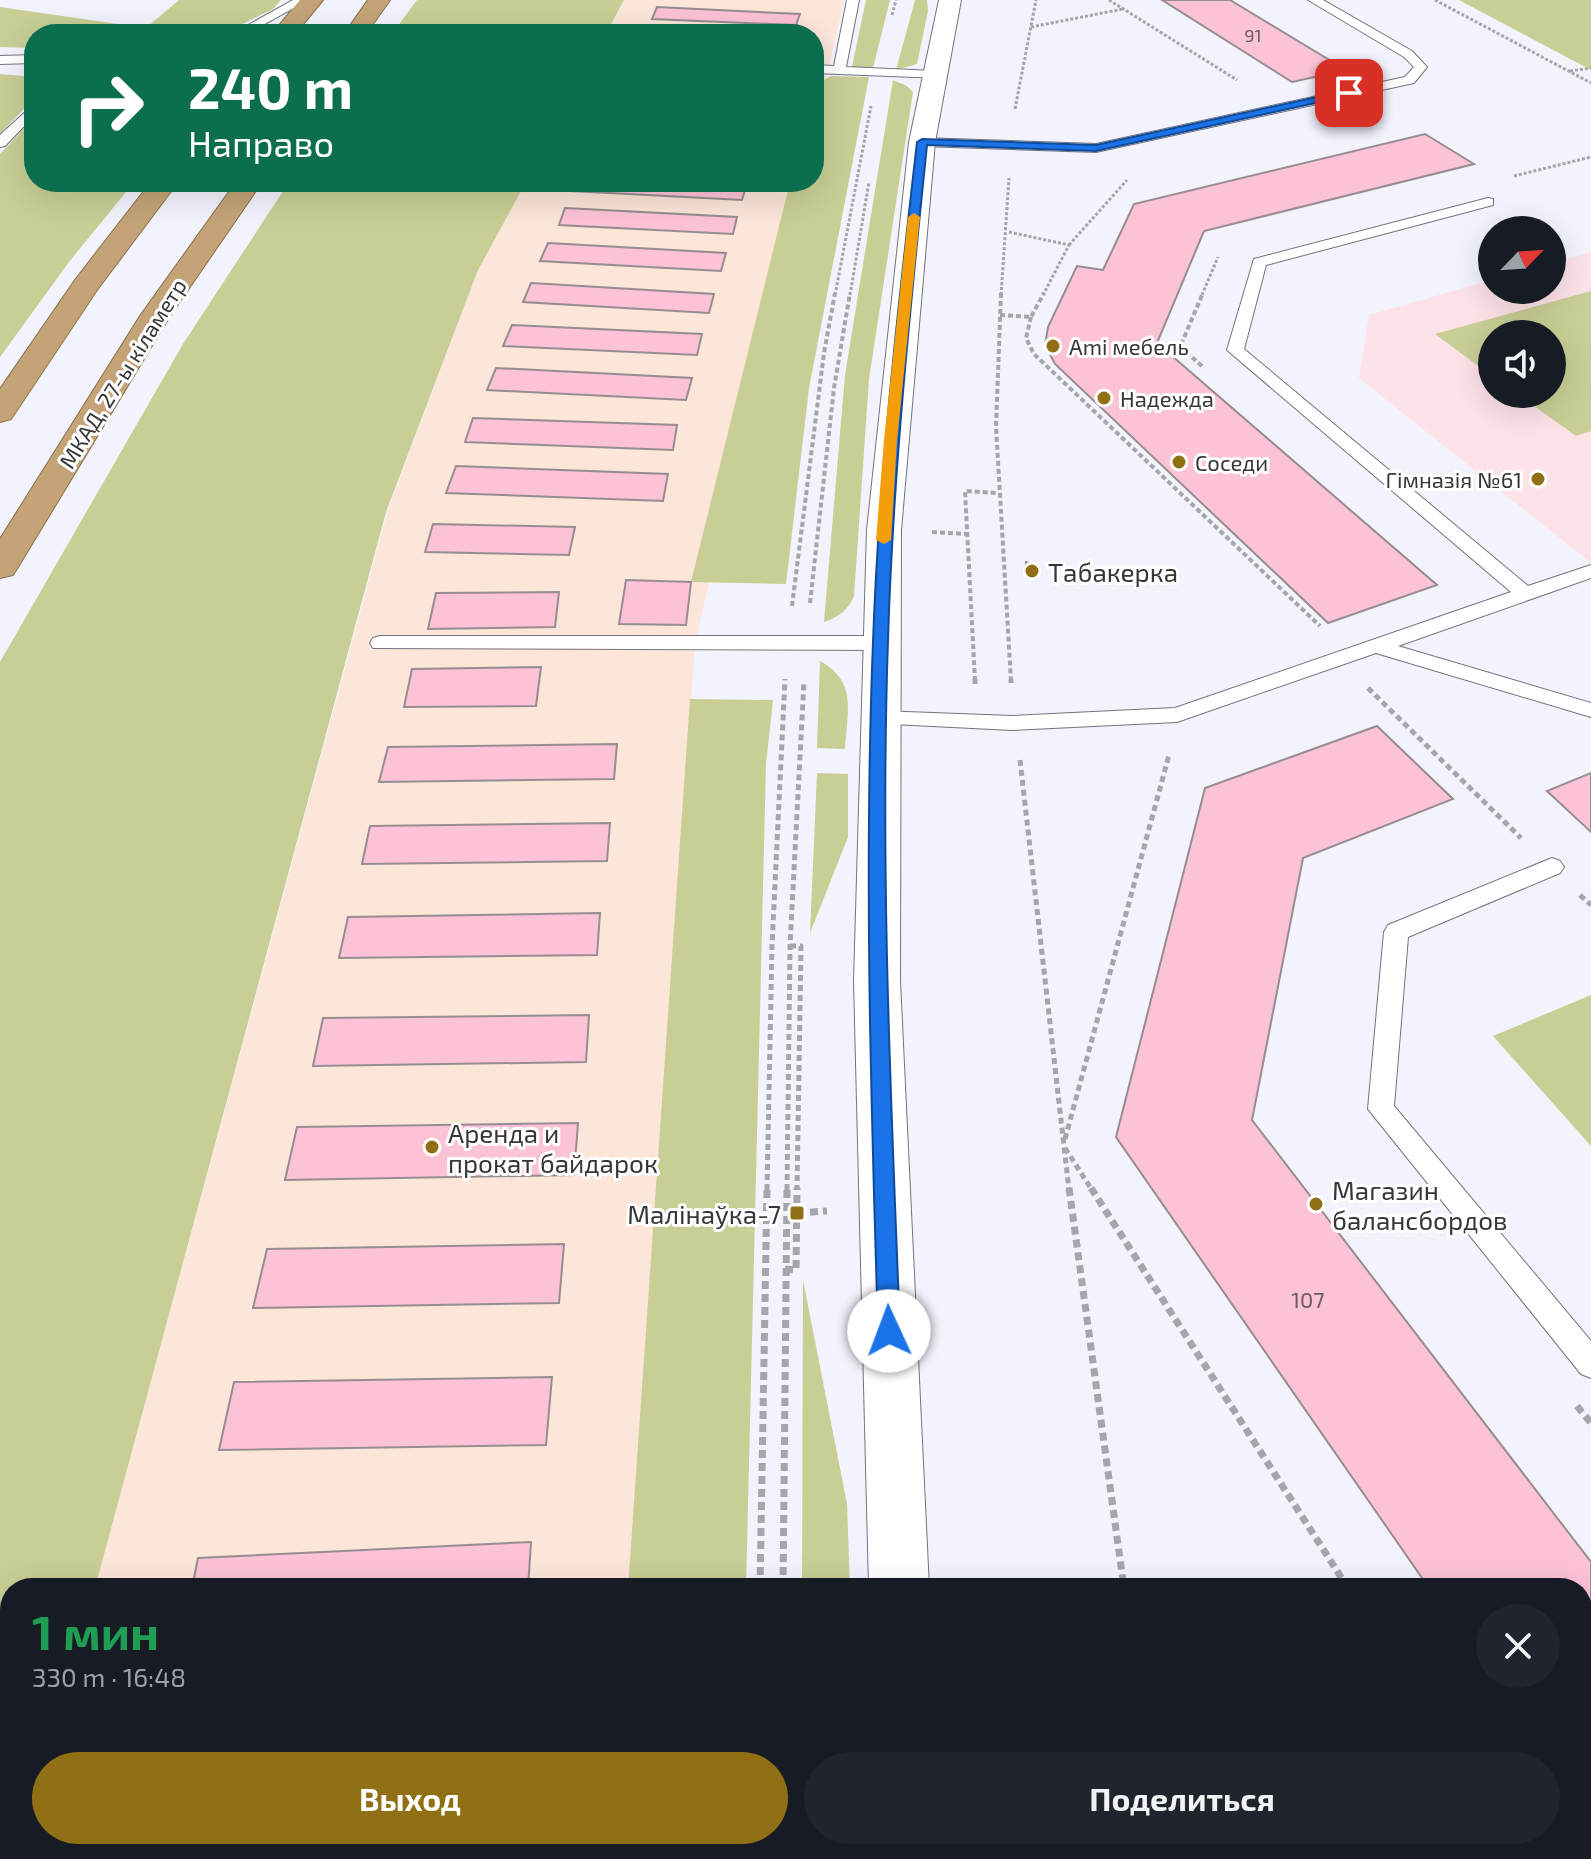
<!DOCTYPE html>
<html lang="ru">
<meta charset="utf-8">
<style>
:root{--surface:#171b24;--page:#20242c;--text:#f1f3f6;--muted:#9ea1a6;--accent:#916f15}
body{margin:0;font-family:"Exo 2",sans-serif;background:var(--page);color:var(--text);height:100vh;display:flex;flex-direction:column;font-size:30px;white-space:nowrap}
*{box-sizing:border-box;margin:0}
p{font-size:26px;color:var(--muted)}
.icon{flex:none;width:44px;height:44px;fill:none;stroke:currentColor;stroke-width:2;stroke-linecap:round;stroke-linejoin:round}
.map{position:relative;flex:1;overflow:hidden}
.side{position:absolute;left:0px;top:1578px;width:1592px;height:282px;display:flex;flex-direction:column;background:var(--surface);border-radius:32px 32px 0 0;box-shadow:0 8px 32px #0002}
.side>*{flex:none}
.hud{position:absolute;left:24px;top:24px;width:800px;height:168px;border-radius:32px;box-shadow:0 8px 32px #0002;background:#0b6e4f;color:#fff;overflow:hidden}
.needle{width:52px;rotate:65deg}
.tools{position:absolute;left:1478px;top:216px;display:grid;gap:16px}
.tools a{display:grid;place-items:center;width:88px;height:88px;border-radius:50%;background:var(--surface);box-shadow:0 8px 32px #0002;font-size:40px}
.pin{position:absolute;display:grid;place-items:center;width:68px;height:68px;color:#fff;margin:-34px;border-radius:16px;box-shadow:0 4px 12px #0006}
.me{position:absolute;width:88px;margin:-44px;rotate:358deg;stroke-linejoin:round;filter:drop-shadow(0 0 6px #0008)}
.turn{display:flex;align-items:center;gap:28px;height:168px;padding:0 32px;font-size:36px}
.turn .icon{width:104px;height:104px;stroke-width:2.5}
.turn b{display:block;font-size:56px;line-height:68px}
.round{display:grid;place-items:center;flex:none;width:84px;height:84px;border-radius:42px;background:var(--page)}
.overview{display:flex;align-items:center;justify-content:space-between;height:136px;padding:0 32px}
h1{font-size:48px;font-weight:700;line-height:60px;color:#1e9e55}
.cta{display:flex;gap:16px;margin-top:auto;padding:16px 32px}
.cta a{flex:1;height:92px;border-radius:48px;background:var(--accent);color:#fff;font-size:32px;font-weight:700;line-height:92px;text-align:center}
.cta a+a{background:var(--page);color:var(--text)}
.map>svg:first-child{display:block}
.industrial{fill:#fce5d9}
.education{fill:#fde2e8;fill-rule:evenodd}
.green{fill:#c9ce95}
.building{fill:#fcc3d6;stroke:#978d90;stroke-width:2}
.lines{fill:none;stroke-linecap:round;stroke-linejoin:round}
.service-casing{stroke:#73747c;stroke-width:2}
.secondary-casing{stroke:#73747c;stroke-width:2}
.trunk-casing{stroke:#89704a;stroke-width:2}
.path-far3{stroke:#a5a5ac;stroke-width:3;stroke-dasharray:3 2;stroke-linecap:butt}
.path-far2{stroke:#a5a5ac;stroke-width:4;stroke-dasharray:5 3;stroke-linecap:butt}
.path-far1{stroke:#a5a5ac;stroke-width:5;stroke-dasharray:6 4;stroke-linecap:butt}
.path{stroke:#a5a5ac;stroke-width:7;stroke-dasharray:8 5;stroke-linecap:butt}
.service{fill:#fff;fill-rule:evenodd}
.secondary{fill:#fff;fill-rule:evenodd}
.trunk{fill:#c4a476;fill-rule:evenodd}
.route{fill:#1a73e8;stroke:#114b97;stroke-width:2}
.slow{fill:#f59e0b}
.poi-dot{fill:#916f15;stroke:#fff;stroke-width:3}
.labels{text-anchor:middle;dominant-baseline:central;stroke-width:6;stroke-linejoin:round;paint-order:stroke}
.far-number-label{font-size:18px;fill:#685a61}
.far-poi-label{font-size:22px;fill:#37373a;stroke:#fff;text-anchor:start}
.far-street-label{font-size:22px;fill:#37373a;stroke:#fff}
.number-label{font-size:22px;fill:#685a61}
.poi-label{font-size:26px;fill:#37373a;stroke:#fff;text-anchor:start}
</style>
<div class="map">
<svg width="1591" height="1859" viewBox="0 0 1591 1859">
<rect width="100%" height="100%" fill="#f2f3fc"/>
<g class="industrial">
<path d="M625,0H844L814,132V34H606Z"/>
<path d="M526,182H802L695,643L628,1588H95L388,510L479,267Z"/>
<path d="M34,1850H622L621,1859H31Z"/>
</g>
<path class="education" d="M1591,252V563L1359,378L1369,315L1492,280V290H1552V263ZM1492,334H1552V394H1492Z"/>
<g class="green">
<path d="M179,0H281L273,9L222,34H34V48L0,47V7L146,28Z"/>
<path d="M417,0H624L606,34H392Z"/>
<path d="M866,0H890L873,68L852,67Z"/>
<path d="M915,0H927L928,11L917,64L896,70Z"/>
<path d="M1459,0H1591V70Z"/>
<path d="M0,74L34,77V98L0,134Z"/>
<path d="M831,76L869,77L809,388L786,584L691,582L790,182H814V86Z"/>
<path d="M893,80L907,86L913,92L869,379L854,596C848,610 839,617 824,622L845,375Z"/>
<path d="M34,118V182H134L69,262L0,357V154Z"/>
<path d="M289,182H526L478,270L386,512L95,1588H10V1850H33L31,1859H0V662L183,344Z"/>
<path d="M1591,291V431L1576,436L1517,394H1552V334H1492V376L1435,334Z"/>
<path d="M820,661C858,682 847,712 845,749L817,748Z"/>
<path d="M690,699L773,700L766,764L746,1588H628Z"/>
<path d="M817,773L848,774V837L810,933Z"/>
<path d="M1591,995V1146L1493,1036Z"/>
<path d="M803,1280L847,1504L850,1588H802Z"/>
<rect x="622" y="1850" width="117" height="9"/>
</g>
<g class="building">
<path d="M1162,0H1230L1346,70L1292,82Z"/>
<path d="M657,7L800,14L796,25L652,19Z"/>
<path d="M1425,134L1474,164L1204,231L1157,343L1437,585L1328,623L1055,364L1045,345L1048,327L1077,266L1103,270L1134,204Z"/>
<path d="M576,182H718L747,183L742,200L572,191Z"/>
<path d="M565,208L737,217L733,234L559,225Z"/>
<path d="M548,243L726,253L721,271L540,261Z"/>
<path d="M531,283L714,294L709,313L523,302Z"/>
<path d="M512,325L702,334L697,355L503,346Z"/>
<path d="M496,368L692,378L686,400L487,390Z"/>
<path d="M473,418L677,425L673,450L465,442Z"/>
<path d="M456,466L668,474L663,501L446,493Z"/>
<path d="M433,524L575,527L569,555L425,552Z"/>
<path d="M1026,562L1038,566V576L1025,575Z"/>
<path d="M626,580L691,582L686,625L619,624Z"/>
<path d="M559,592L555,627L428,629L436,593Z"/>
<path d="M541,667L536,706L404,707L412,669Z"/>
<path d="M1377,726L1453,799L1303,858L1252,1120L1591,1562V1821L1582,1808V1588H1429L1116,1137L1205,788Z"/>
<path d="M617,744L614,779L379,782L388,747Z"/>
<path d="M1591,773V832L1547,791Z"/>
<path d="M610,823L607,861L362,864L370,826Z"/>
<path d="M600,913L597,955L339,958L348,917Z"/>
<path d="M589,1015L586,1062L313,1066L323,1018Z"/>
<path d="M578,1123L574,1175L285,1180L297,1127Z"/>
<path d="M564,1244L559,1303L253,1308L267,1249Z"/>
<path d="M552,1377L546,1445L219,1450L234,1382Z"/>
<path d="M531,1542L528,1588H192L198,1558Z"/>
</g>
<g class="lines">
<g class="service-casing">
<g id="service">
<path d="M293,0H308L247,34H232Z"/>
<path d="M847,0H859L846,67L935,71L941,75L940,78L814,73V65L834,66Z"/>
<path d="M1308,0H1323L1412,51L1427,67L1414,83L1096,152L922,146L915,142L922,138L1096,144L1405,77L1414,67L1404,57Z"/>
<path d="M34,55V63L0,64V56Z"/>
<path d="M34,104V116L5,146L0,147V135Z"/>
<path d="M1488,198L1493,199V205L1266,265L1244,349L1528,586L1591,565V578L1398,646L1591,703V717L1376,653L1177,722L1012,730L872,723L869,718L872,713L880,711L1012,716L1175,708L1511,592L1227,350L1254,259Z"/>
<path d="M380,636H880L890,643L880,650L373,648L370,643L373,638Z"/>
<path d="M1552,858L1560,861L1564,867L1560,873L1408,937L1394,1106L1591,1341V1378L1581,1374L1368,1109L1384,932L1388,925Z"/>
</g>
</g>
<g class="secondary-casing">
<g id="secondary">
<path d="M939,0H961L935,142L901,530L900,981L929,1588H869L854,981L867,530L909,142Z"/>
<path d="M882,1850H948L949,1859H883Z"/>
</g>
</g>
<g class="trunk-casing">
<g id="trunk">
<path d="M300,0H323L295,34H272Z"/>
<path d="M368,0H390L366,34H344Z"/>
<path d="M151,182H178L97,290L11,419L0,422V389L75,280Z"/>
<path d="M236,182H262L170,316L18,567L13,575L0,578V539L140,316Z"/>
</g>
</g>
<g class="path-far3">
<path d="M1109,0L1237,80"/>
<path d="M1435,0L1591,83"/>
<path d="M892,15L896,0"/>
<path d="M1031,27L1123,9"/>
<path d="M1570,71L1591,68"/>
<path d="M1015,109L1036,0"/>
<path d="M1514,176L1591,157"/>
<path d="M1009,232L1069,245L1043,295"/>
<path d="M1069,245L1127,180"/>
<path d="M835,295L871,106"/>
<path d="M850,295L869,182"/>
<path d="M1001,295L1009,178"/>
<path d="M1202,295L1218,257"/>
</g>
<g class="path-far2">
<path d="M1001,293L996,427L1011,681"/>
<path d="M1000,315L1031,317L1044,293"/>
<path d="M1031,317L1026,338L1034,354L1320,626"/>
<path d="M1202,366L1180,347L1203,293"/>
<path d="M932,532L967,534"/>
<path d="M810,603L834,388L850,293"/>
<path d="M792,606L824,353L835,293"/>
<path d="M975,681L965,491L997,493"/>
</g>
<g class="path-far1">
<path d="M975,679V684"/>
<path d="M1011,679V683"/>
<path d="M1368,688L1521,838"/>
<path d="M1020,760L1069,1190"/>
<path d="M1580,895L1591,905"/>
<path d="M790,946H801L797,1190"/>
<path d="M1065,1139L1169,755"/>
<path d="M1065,1148L1092,1190"/>
<path d="M767,1190L772,946L785,679"/>
<path d="M787,1190L790,946L804,681"/>
</g>
<g class="path">
<path d="M1069,1188L1124,1588"/>
<path d="M1091,1188L1348,1588"/>
<path d="M797,1213L827,1211"/>
<path d="M785,1269L796,1270L797,1188"/>
<path d="M1577,1406L1591,1423"/>
<path d="M760,1588L767,1188"/>
<path d="M783,1588L787,1188"/>
<path d="M755,1850V1859"/>
<path d="M782,1850V1859"/>
<path d="M1156,1850L1157,1859"/>
<path d="M1516,1850L1522,1859"/>
</g>
<use href="#service" class="service"/>
<use href="#secondary" class="secondary"/>
<use href="#trunk" class="trunk"/>
</g>
<path class="route" d="M1349,90L1352,91V95L1096,151L927,145C910,310 893,474 888,640C880,871 891,1101 900,1331L897,1338L889,1341L881,1338L878,1331C871,1101 864,872 873,642C879,474 898,308 917,142L922,139L1096,145Z"/>
<path class="slow" d="M914,213L920,217L897,440L891,540L884,544L876,540L884,440L908,217Z"/>
<g class="poi-dot">
<circle cx="1053" cy="346" r="8"/>
<circle cx="1104" cy="398" r="8"/>
<circle cx="1179" cy="462" r="8"/>
<circle cx="1538" cy="479" r="8"/>
<circle cx="1032" cy="571" r="8"/>
<circle cx="432" cy="1147" r="8"/>
<circle cx="1316" cy="1204" r="8"/>
<rect x="789" y="1205" width="16" height="16" rx="4"/>
</g>
<g class="labels">
<g class="far-number-label">
<text x="1253" y="35">91</text>
</g>
<g class="far-poi-label">
<text x="1069" y="346">Ami мебель</text>
<text x="1120" y="398">Надежда</text>
<text x="1195" y="462">Соседи</text>
<text x="1522" y="479" text-anchor="end">Гімназія №61</text>
</g>
<g class="far-street-label">
<text transform="translate(122 373) rotate(-58)">МКАД, 27-ы кіламетр</text>
</g>
<g class="number-label">
<text x="1308" y="1299">107</text>
</g>
<g class="poi-label">
<text x="1048" y="571">Табакерка</text>
<text x="448" y="1132">Аренда и<tspan x="448" dy="30">прокат байдарок</tspan></text>
<text x="1332" y="1189">Магазин<tspan x="1332" dy="30">балансбордов</tspan></text>
<text x="781" y="1213" text-anchor="end">Малінаўка-7</text>
</g>
</g>
</svg>
<div class="tools">
<a><svg class="needle" viewBox="-14 -14 28 28"><path d="M0-13l5 13h-10z" fill="#e53935"/><path d="M0 13l5-13h-10z" fill="#9ea1a6"/></svg></a>
<a><svg class="icon" aria-label="sound" viewBox="0 0 24 24"><path d="M4 9h4l5-4v14l-5-4H4zM17 9q2 3 0 6"/></svg></a>
</div>
<div class="pin" style="left:1349px;top:93px;background:#d93025"><svg class="icon" aria-label="arrive" viewBox="0 0 24 24"><path d="M6 21V4h12l-3 4 3 4H6"/></svg></div>
<svg class="me" style="left:889px;top:1331px" viewBox="-20 -20 40 40"><circle r="19" fill="#fff"/><path d="M0-13L10 11 0 6-10 11z" fill="#1a73e8"/></svg>
<div class="hud">
<div class="turn"><svg class="icon" aria-label="right" viewBox="0 0 24 24"><path d="M7 20v-9h11M14 6l5 5-5 5"/></svg><div><b>240 m</b>Направо</div></div>
</div>
<section class="side">
<div class="overview"><div><h1>1 мин</h1><p>330 m · 16:48</p></div><a class="round"><svg class="icon" aria-label="close" viewBox="0 0 24 24"><path d="M6 6l12 12M18 6L6 18"/></svg></a></div>
<div class="cta"><a>Выход</a><a>Поделиться</a></div>
</section>
</div>
